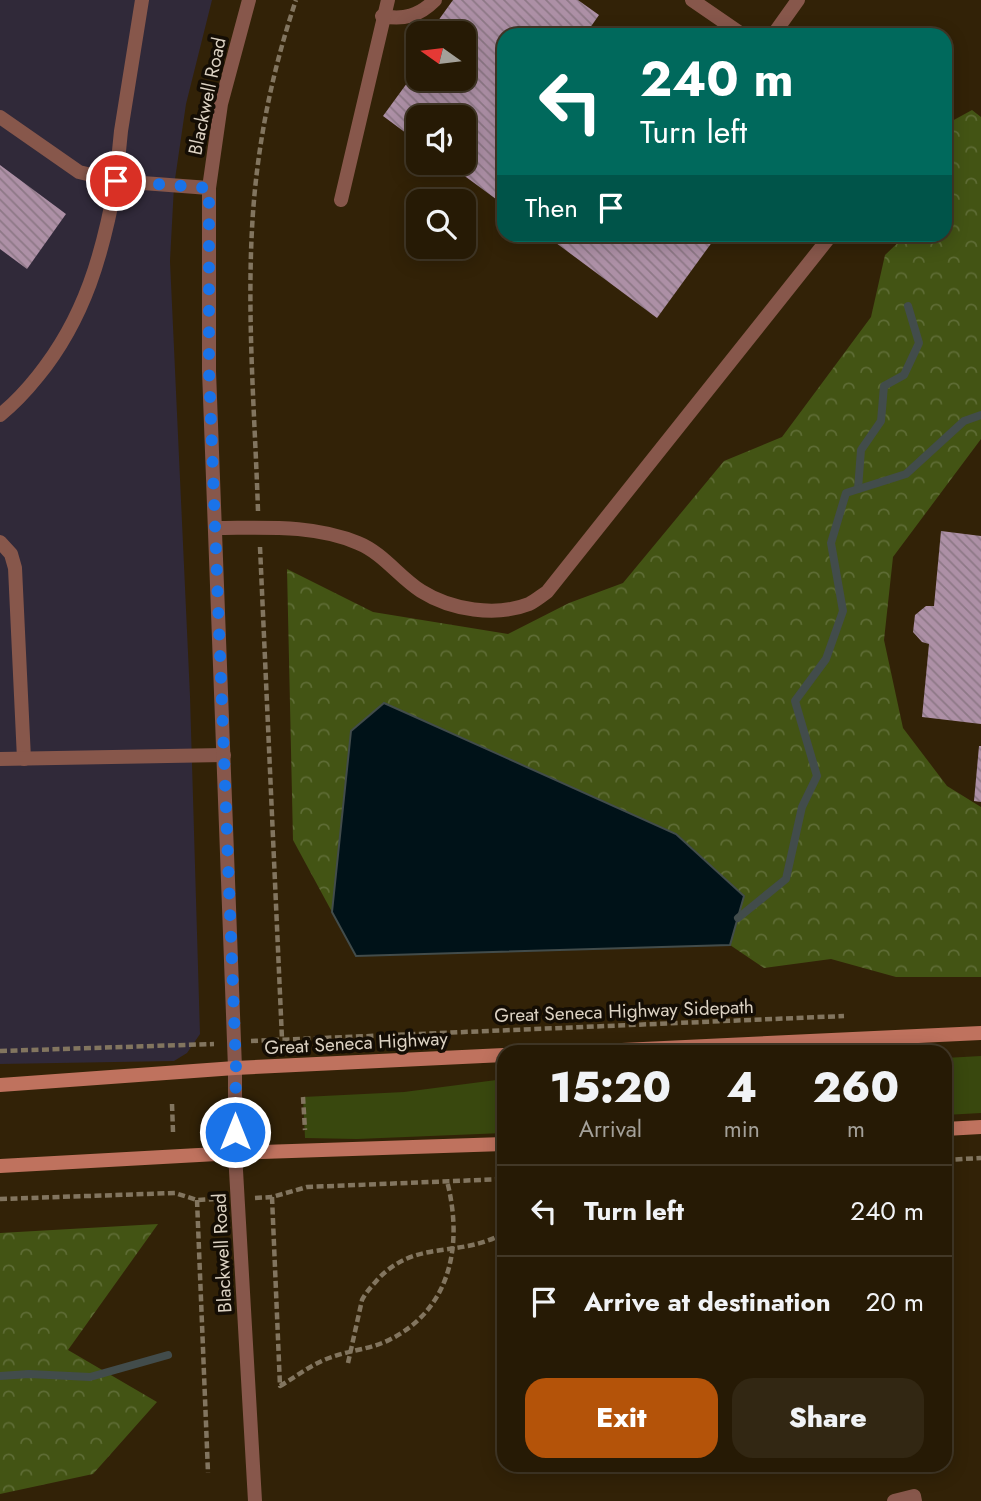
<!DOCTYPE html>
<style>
:root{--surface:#261a05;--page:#322713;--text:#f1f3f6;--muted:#a4a19a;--line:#423827;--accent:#b45309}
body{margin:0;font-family:Jost,sans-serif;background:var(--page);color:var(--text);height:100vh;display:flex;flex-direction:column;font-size:26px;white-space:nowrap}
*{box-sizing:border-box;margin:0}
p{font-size:23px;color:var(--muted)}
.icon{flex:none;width:38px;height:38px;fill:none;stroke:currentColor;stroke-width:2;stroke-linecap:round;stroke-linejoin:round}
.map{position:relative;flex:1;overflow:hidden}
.panel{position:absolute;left:497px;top:1045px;width:455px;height:427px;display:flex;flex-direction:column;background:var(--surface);border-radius:21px;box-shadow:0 4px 18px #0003,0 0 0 2px var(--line)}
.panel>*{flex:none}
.banner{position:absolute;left:497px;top:28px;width:455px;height:214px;border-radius:21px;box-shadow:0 4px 18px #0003,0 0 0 2px var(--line);background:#00695c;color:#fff;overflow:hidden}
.needle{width:46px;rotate:284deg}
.controls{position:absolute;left:406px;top:21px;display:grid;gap:14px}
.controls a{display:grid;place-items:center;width:70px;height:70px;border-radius:14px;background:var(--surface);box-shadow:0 4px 18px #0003,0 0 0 2px var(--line);font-size:35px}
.pin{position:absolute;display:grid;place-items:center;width:60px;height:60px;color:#fff;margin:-30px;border:4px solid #fff;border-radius:50%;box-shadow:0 2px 7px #0007}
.me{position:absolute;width:77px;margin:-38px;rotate:0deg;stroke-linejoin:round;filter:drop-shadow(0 0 5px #0008)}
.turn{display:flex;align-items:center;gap:24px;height:147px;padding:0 28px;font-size:32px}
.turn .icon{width:91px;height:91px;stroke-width:2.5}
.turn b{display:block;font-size:49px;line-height:60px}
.then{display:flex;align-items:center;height:66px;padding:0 28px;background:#0003;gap:14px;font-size:26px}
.eta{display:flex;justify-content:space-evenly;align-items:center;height:119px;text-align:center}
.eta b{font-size:42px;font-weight:800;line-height:49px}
.action{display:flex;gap:14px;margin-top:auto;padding:14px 28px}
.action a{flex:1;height:80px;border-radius:21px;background:var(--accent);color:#fff;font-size:28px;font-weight:800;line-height:80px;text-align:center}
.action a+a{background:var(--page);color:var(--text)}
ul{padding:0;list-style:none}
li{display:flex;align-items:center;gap:21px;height:91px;padding:0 28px;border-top:2px solid var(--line)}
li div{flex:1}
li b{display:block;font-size:26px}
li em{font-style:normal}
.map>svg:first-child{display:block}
.education{fill:#302939}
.green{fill:#39480e}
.forest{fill:url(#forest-crowns)}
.water{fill:#001218;stroke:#424c4b;stroke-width:2}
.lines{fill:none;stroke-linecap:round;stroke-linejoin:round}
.stream{stroke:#424c4b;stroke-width:8}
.building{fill:url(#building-back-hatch)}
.path{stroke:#82755f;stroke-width:4.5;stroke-dasharray:7 3.5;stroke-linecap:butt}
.service{stroke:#87574b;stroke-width:14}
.minor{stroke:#87574b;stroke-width:14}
.secondary{stroke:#bf725e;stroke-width:14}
.route{stroke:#1a73e8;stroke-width:12;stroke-dasharray:0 21.6}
.labels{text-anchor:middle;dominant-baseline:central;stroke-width:7;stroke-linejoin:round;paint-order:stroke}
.street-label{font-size:19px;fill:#dcd2c3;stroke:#140d04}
</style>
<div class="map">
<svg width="981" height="1501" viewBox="0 0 981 1501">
<defs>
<pattern id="forest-crowns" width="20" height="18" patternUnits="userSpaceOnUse" patternTransform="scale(1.75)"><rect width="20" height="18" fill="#435414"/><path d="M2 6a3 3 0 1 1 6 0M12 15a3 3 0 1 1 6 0" fill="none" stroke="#5e6c35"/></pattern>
<pattern id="building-back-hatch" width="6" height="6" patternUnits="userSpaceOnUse" patternTransform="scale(1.75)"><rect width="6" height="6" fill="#ad90a6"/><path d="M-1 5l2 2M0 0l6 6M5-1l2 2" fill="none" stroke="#8d7886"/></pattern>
</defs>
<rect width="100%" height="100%" fill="#322207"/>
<path class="education" d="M0,0H212L186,104L174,186L170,261L190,696L200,1034L187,1053L174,1061L0,1064Z"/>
<g class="green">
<path d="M981,1056V1113L945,1115V1058Z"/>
<path d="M504,1079V1133L357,1139L305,1138L303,1097L404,1092Z"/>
</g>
<g class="forest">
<path d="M972,110L981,117V439L893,557L884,640L903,728L947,786L981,807V977H896L831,959L764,968L730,945L744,896L351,731L332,912L293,840L287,569L373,612L508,634L569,603L623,583L724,461L782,437L871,317L885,255L906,235L945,234V198L950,194L952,121Z"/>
<path d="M158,1224L68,1350L157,1402L93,1474L0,1494V1233Z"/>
</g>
<path class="water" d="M384,703L676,834L744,896L730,945L356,956L332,912L351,731Z"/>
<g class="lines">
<g class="stream">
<path d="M858,489L861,450L881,421L884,386L904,375L919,343L908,306"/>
<path d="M738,918L786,879L802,807L817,776L795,701L826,659L843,611L831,543L846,493L906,474L964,421L981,415"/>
<path d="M0,1376L29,1374L90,1377L168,1355"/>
</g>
</g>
<g class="building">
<path d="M453,0H578L599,15L585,35H504V205L447,163H464V117H418V142L383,116L418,68V79H464V33H444L445,31L435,25Z"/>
<path d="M0,165L66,214L27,269L0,249Z"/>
<path d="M544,234H718L657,318Z"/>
<path d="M941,531L981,536V724L922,717L929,644L922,642L913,632L915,615L926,606H934Z"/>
<path d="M979,746H981V802L974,801Z"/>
</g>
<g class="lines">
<g class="path">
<path d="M258,511C255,417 247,323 252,229C256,151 271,74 296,0"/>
<path d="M260,547L282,1039"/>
<path d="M251,1041L844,1016"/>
<path d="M0,1051L214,1044"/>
<path d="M303,1097L305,1130"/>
<path d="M172,1104L173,1132"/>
<path d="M945,1160L981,1158"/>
<path d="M272,1197L280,1386C297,1376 313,1363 332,1357C351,1350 371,1349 389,1340C452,1309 463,1243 447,1181"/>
<path d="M255,1198L272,1197L307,1187L504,1179"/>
<path d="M0,1199L175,1193L197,1200L218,1199"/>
<path d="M197,1200L208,1473"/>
<path d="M348,1363L362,1300C366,1292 372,1286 378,1279C417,1238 459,1259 504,1233"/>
</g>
<g class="service">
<path d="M692,0L743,35"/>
<path d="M382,16C404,20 419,16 435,0"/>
<path d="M773,35L798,0"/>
<path d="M0,117L79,172L116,181L121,131L142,0"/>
<path d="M341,200L388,0"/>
<path d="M0,415C15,403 26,391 38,376C85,318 103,253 116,181L209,188"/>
<path d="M216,528C263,528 313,524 358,543C383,553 399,577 421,591C451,610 496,617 529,604C535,601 541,596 547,592L832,234"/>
<path d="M0,542L11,554L15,568L24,759"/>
<path d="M0,759L224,755"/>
</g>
<g class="minor">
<path d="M249,0L221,104L209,188V371L235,1068V1153L255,1501"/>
<path d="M894,1501L914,1496L915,1501"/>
</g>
<g class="secondary">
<path d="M580,1052L981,1033"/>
<path d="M0,1085L235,1068L504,1055"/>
<path d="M945,1129L981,1127"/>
<path d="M0,1166L235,1153L504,1144"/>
</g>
</g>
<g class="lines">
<path class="route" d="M116,181L209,188V371L236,1068L235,1132"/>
</g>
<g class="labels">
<g class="street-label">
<text transform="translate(207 96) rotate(-78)">Blackwell Road</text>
<text transform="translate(624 1011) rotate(-2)">Great Seneca Highway Sidepath</text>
<text transform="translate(356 1043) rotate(-3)">Great Seneca Highway</text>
<text transform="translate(222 1253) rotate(-93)">Blackwell Road</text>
</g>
</g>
</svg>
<div class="controls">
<a><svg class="needle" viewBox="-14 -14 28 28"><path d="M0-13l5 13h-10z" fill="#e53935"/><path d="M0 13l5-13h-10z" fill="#a4a19a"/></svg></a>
<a><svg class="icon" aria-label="sound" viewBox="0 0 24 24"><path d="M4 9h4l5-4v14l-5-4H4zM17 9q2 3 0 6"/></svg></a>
<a><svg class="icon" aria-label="search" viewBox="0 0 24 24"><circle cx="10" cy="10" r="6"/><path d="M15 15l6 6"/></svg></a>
</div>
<div class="pin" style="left:116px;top:181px;background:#d93025"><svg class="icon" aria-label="arrive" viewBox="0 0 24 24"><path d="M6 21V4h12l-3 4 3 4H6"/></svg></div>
<svg class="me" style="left:235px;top:1132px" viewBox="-20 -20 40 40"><circle r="17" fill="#1a73e8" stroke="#fff" stroke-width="3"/><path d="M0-11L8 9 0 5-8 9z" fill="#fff"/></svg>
<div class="banner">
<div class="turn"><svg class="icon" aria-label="left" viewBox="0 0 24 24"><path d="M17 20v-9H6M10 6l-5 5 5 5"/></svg><div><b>240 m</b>Turn left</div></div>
<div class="then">Then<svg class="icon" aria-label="arrive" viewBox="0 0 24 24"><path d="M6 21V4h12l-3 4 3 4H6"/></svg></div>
</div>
<section class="panel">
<div class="eta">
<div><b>15:20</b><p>Arrival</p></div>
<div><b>4</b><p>min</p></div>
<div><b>260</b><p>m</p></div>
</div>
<ul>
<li><svg class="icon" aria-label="left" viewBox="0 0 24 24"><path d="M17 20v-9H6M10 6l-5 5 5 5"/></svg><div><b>Turn left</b></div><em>240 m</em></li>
<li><svg class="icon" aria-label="arrive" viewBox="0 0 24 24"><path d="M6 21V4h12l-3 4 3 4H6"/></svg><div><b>Arrive at destination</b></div><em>20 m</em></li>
</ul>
<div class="action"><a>Exit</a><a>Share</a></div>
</section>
</div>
